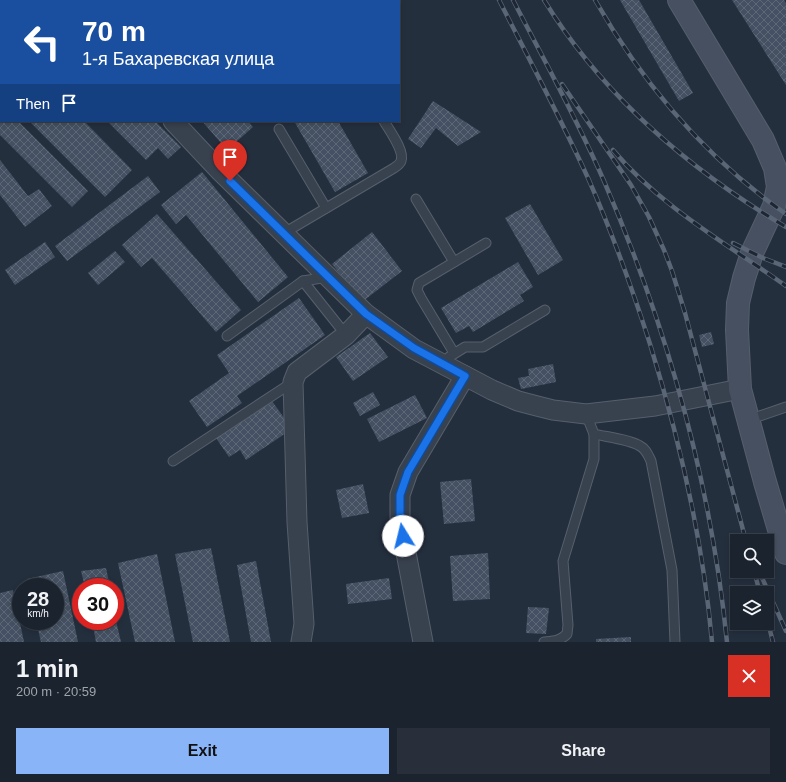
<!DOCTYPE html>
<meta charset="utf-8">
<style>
:root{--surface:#1b232e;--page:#282f3a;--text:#f1f3f6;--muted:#a0a4aa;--line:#39404a;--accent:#8ab4f8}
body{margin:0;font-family:Arial,sans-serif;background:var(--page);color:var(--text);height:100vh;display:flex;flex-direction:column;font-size:15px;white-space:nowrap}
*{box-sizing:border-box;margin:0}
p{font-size:13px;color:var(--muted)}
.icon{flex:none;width:22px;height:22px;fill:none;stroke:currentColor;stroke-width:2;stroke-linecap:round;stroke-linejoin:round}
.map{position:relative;height:642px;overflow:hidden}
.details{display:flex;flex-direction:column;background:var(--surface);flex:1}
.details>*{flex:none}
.banner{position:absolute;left:0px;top:0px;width:400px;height:122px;box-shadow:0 2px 6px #0003,0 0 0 1px var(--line);background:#1a4fa0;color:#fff;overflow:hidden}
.controls{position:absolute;left:730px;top:534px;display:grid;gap:8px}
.controls a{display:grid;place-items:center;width:44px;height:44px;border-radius:0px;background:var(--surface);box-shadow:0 2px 6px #0003,0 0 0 1px var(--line);font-size:20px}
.speed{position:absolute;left:12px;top:578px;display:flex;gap:8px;font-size:20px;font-weight:700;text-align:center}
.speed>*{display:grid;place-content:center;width:52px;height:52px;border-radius:50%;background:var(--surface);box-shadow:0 2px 6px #0003,0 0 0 1px var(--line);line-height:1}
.speed small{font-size:10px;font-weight:400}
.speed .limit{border:6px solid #d22;background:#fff;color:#111}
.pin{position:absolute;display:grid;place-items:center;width:34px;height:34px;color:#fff;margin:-41px -17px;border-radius:50% 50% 50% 0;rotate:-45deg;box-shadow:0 0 4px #0007}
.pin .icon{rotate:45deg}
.me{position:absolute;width:44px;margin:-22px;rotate:351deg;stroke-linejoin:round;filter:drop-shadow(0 0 3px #0008)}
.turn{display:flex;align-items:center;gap:14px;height:84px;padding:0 16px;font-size:18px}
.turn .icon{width:52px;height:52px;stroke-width:2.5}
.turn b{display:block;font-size:28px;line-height:34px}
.then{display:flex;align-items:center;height:38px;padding:0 16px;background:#0003;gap:8px;font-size:15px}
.round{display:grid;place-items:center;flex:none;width:42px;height:42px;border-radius:0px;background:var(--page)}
.summary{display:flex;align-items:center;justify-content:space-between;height:68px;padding:0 16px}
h1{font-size:24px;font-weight:800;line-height:30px}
.cta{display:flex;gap:8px;margin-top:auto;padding:8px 16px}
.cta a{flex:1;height:46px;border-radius:0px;background:var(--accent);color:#111;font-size:16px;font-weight:800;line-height:46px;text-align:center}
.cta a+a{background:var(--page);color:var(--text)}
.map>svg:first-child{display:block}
.building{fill:url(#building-cross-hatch)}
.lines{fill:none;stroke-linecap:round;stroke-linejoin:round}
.service-casing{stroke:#565f6c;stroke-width:11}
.minor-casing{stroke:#565f6c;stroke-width:21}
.secondary-casing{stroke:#565f6c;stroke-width:24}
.service{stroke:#38414e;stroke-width:9}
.minor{stroke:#38414e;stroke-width:19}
.secondary{stroke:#465061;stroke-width:22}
.rail-casing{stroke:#5a6575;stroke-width:4.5}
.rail{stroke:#1d2633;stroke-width:3;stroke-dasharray:9;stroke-linecap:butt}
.route-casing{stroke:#114b97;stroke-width:10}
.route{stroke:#1a73e8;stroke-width:7}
</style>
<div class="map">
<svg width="786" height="642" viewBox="0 0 786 642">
<defs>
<pattern id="building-cross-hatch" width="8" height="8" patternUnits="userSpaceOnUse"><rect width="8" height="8" fill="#455162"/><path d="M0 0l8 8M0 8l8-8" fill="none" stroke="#5d6877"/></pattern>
</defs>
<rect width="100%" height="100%" fill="#242f3e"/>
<g class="building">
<path d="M620,0H639L693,93L679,101Z"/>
<path d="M732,0H784L786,3V85Z"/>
<path d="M433,101L481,132L458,146L436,128L421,148L408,139Z"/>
<path d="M0,121H18L88,191L72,207L0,135Z"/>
<path d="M29,121H84L132,170L105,197Z"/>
<path d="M107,121H155L181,147L168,159L158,148L146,160Z"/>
<path d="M202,121H248L253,127L227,150Z"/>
<path d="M294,121H338L368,173L335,192Z"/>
<path d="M0,160L28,196L39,189L52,206L25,227L0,195Z"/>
<path d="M202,172L288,277L258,302L186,215L176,224L161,205Z"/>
<path d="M148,176L160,192L67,261L55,246Z"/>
<path d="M530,204L563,260L538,275L505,218Z"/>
<path d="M157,214L241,310L216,332L152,258L141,267L122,245Z"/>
<path d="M372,232L402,271L362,302L332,264Z"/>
<path d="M45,242L55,257L15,285L5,270Z"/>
<path d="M115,251L125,262L98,285L88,273Z"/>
<path d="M518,262L533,287L520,295L524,301L473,332L469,326L456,333L441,308Z"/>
<path d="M299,298L325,335L237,396L242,403L207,427L189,401L229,373L217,355Z"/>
<path d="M711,332L714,344L702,347L699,335Z"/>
<path d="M370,333L388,357L353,381L336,357Z"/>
<path d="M553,364L556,382L521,389L518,378L529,376L528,369Z"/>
<path d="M373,392L380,405L360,416L353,403Z"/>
<path d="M415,395L427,418L379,442L367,419Z"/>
<path d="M272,401L287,422L286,433L246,460L240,450L229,457L216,438Z"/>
<path d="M471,479L475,521L444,524L440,482Z"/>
<path d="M363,484L369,513L342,518L336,490Z"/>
<path d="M211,548L230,642H193L175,554Z"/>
<path d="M488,553L490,599L453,601L450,556Z"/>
<path d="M157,554L175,642H135L118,563Z"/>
<path d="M256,561L271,642H251L237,565Z"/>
<path d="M106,568L110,587H85L81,571Z"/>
<path d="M63,571L78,642H41L36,621H55V587H29L27,579Z"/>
<path d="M389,578L392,599L348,604L346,584Z"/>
<path d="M13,590L24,642H0V593Z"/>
<path d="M528,607L549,608L546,634L526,633Z"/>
<path d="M115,617L121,642H96L92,621H115Z"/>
<path d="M631,637V642H596V639Z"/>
</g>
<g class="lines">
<g class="service-casing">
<g id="service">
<path d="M177,0L178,1"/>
<path d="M279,129L326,208"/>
<path d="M416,199L454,262"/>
<path d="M284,233L394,168C397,166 400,164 401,161C405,151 389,130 384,121"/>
<path d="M303,281L346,335"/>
<path d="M227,336L303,281L328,277"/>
<path d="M454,353L421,298L417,290L419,283L486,243"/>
<path d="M449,357L465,347H483L545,310"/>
<path d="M586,414L594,434C606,437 629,439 640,446C646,449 648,455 651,461L672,570L675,642"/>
<path d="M748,420L786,407"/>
<path d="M173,461L293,382"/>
<path d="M544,642C553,641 560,641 567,634L568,625L563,561L594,459V434"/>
</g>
</g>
<g class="minor-casing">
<g id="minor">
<path d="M60,0L61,1"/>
<path d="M173,121L220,171L366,314L414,349L492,390L518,401L537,406L553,410L586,414L655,406L740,389"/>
<path d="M301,642L304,624L297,522L293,382L297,372L346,335L366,314"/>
<path d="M423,642L400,521V495L408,472L465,376"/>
</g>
</g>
<g class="secondary-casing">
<path id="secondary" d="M679,0L763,140L775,168L778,187L774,206L752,253L744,278L738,303L737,330L740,389L765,482L786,553"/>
</g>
<use href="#service" class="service"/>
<use href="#minor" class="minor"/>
<use href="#secondary" class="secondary"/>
<g class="rail-casing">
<g id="rail">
<path d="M499,0C529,59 560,117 588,178C612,232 632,288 650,344C680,441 703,541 712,642"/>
<path d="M513,0C544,60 577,119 604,181C667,327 711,483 727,642"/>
<path d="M544,0C603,96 690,170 786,227"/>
<path d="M595,0C643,84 707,159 786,214"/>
<path d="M562,84L631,185L649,217L664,250L672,271L685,313L746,541"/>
<path d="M613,150C660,206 727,244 786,286"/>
<path d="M733,243L763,258L786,267"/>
<path d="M754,571L760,593"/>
<path d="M759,571L786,631"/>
<path d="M767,619L773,642"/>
</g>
</g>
<use href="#rail" class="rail"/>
</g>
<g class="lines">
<g class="route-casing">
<path id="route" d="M230,181L366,314L414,348L465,376L408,472L400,495V521L403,536"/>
</g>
<use href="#route" class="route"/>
</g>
</svg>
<div class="controls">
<a><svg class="icon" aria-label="search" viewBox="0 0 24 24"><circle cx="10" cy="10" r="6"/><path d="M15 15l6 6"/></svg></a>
<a><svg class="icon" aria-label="layers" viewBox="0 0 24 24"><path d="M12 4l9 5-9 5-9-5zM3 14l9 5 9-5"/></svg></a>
</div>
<div class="speed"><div>28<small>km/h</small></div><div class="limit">30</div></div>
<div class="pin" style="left:230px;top:181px;background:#d93025"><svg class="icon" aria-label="arrive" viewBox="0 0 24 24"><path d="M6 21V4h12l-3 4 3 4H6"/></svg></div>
<svg class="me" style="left:403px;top:536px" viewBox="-20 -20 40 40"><circle r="19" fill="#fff"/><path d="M0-13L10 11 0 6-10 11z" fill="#1a73e8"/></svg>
<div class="banner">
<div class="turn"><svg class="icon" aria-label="left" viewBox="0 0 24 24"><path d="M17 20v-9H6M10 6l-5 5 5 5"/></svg><div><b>70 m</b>1-я Бахаревская улица</div></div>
<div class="then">Then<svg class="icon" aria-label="arrive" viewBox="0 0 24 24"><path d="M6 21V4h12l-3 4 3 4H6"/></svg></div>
</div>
</div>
<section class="details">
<div class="summary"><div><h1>1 min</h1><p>200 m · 20:59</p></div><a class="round" style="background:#d93025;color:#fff"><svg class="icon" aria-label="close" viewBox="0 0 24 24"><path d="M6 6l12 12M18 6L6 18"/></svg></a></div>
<div class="cta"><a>Exit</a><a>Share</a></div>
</section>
